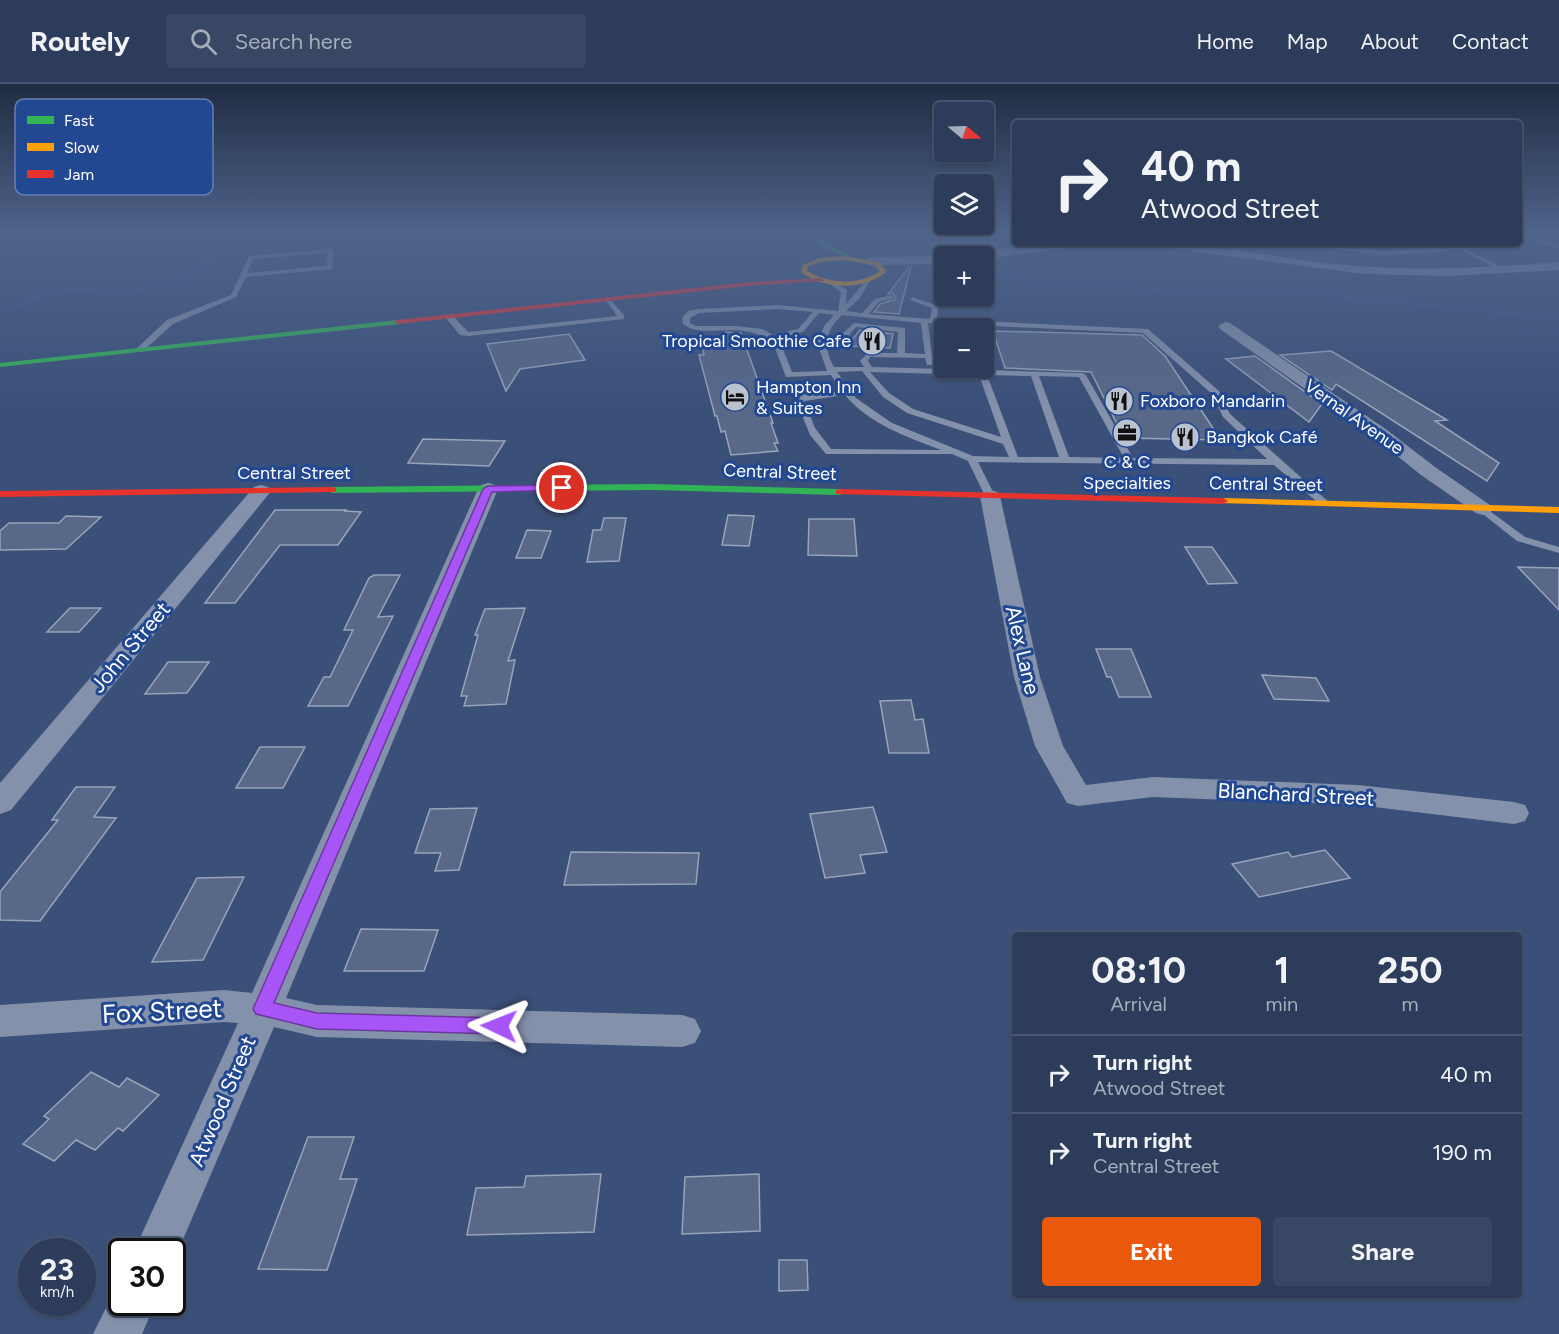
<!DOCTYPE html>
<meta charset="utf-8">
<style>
:root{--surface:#2c3c5a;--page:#384763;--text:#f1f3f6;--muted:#a6adbb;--line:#485670;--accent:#ea580c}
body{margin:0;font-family:Figtree,sans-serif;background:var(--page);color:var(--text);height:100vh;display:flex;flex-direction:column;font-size:22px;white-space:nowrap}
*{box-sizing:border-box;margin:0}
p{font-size:20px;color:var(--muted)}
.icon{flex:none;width:33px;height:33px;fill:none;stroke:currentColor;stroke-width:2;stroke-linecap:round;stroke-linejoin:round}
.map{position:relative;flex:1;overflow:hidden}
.side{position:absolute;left:1012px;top:848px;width:510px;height:366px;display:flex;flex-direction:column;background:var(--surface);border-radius:6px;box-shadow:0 2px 4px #0004,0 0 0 2px var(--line)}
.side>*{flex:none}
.banner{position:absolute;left:1012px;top:36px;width:510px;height:126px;border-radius:6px;box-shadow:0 2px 4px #0004,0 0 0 2px var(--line);background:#2c3c5a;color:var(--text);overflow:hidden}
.needle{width:39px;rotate:109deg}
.buttons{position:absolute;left:934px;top:18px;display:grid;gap:12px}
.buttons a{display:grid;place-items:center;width:60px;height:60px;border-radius:6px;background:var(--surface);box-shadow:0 2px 4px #0004,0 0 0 2px var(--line);font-size:30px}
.speed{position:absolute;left:18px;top:1154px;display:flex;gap:12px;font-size:30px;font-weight:700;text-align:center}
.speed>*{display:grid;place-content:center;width:78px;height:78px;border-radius:50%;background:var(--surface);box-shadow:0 2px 4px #0004,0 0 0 2px var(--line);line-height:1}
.speed small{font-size:15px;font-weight:400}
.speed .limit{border:3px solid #111;border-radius:9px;background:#fff;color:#111}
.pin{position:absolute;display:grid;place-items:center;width:51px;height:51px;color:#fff;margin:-26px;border:3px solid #fff;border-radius:50%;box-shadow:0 2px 6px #0007}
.me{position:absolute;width:66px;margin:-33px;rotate:272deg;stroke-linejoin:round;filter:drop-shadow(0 0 4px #0008)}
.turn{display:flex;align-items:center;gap:21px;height:126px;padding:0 30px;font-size:27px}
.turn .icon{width:78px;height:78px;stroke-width:2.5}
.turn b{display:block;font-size:42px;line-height:51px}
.eta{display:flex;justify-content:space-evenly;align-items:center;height:102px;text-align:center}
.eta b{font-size:36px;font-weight:700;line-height:42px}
.action{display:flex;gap:12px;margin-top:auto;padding:12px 30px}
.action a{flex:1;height:69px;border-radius:6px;background:var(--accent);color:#fff;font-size:24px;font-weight:700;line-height:69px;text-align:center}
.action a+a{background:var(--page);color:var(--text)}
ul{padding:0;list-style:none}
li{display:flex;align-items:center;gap:18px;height:78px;padding:0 30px;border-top:2px solid var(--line)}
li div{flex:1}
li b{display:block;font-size:22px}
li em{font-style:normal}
header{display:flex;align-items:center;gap:36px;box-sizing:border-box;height:84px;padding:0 30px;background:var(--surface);border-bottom:2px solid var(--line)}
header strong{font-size:28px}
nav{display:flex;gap:33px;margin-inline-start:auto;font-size:21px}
.search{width:420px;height:54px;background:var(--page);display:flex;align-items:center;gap:15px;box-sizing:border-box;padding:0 21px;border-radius:6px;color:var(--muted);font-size:22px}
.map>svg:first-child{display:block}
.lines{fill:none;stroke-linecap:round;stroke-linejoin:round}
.stream{fill:#3d578c;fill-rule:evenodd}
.building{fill:#576888;stroke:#98a4b9;stroke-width:1.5}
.lane{fill:#8491ab;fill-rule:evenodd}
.street{fill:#8491ab;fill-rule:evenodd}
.fast{fill:#30b455;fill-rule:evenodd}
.slow{fill:#ff9f0a;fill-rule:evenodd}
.jam{fill:#e5322d;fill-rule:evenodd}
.route{fill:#a855f7;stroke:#6d37a1;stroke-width:1.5}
.labels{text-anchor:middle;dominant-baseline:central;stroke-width:6;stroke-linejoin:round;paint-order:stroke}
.far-poi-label{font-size:18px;fill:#fff;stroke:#224891;text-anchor:start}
.far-street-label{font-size:18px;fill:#fff;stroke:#224891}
.street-label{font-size:21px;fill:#fff;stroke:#224891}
.near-street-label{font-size:26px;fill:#fff;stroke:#224891}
.key{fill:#224891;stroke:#647fb2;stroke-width:1.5}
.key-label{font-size:16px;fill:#fff}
</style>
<header>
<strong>Routely</strong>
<div class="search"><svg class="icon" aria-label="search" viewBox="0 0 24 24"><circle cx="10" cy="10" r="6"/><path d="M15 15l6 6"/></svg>Search here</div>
<nav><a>Home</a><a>Map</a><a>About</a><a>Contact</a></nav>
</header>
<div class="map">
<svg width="1559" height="1250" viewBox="0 0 1559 1250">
<rect width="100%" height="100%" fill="#3b5078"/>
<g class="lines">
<g class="stream">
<path d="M254,149H260L241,154L179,200L134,208L48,205L26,222L0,227V225L22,220L47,203L134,206L176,198L239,152Z"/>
<path d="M713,149H759L757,150Z"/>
<path d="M851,149H856L925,170L922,171Z"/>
<path d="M984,192L1014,193L1062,203L1087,197L1188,208H1307L1559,234V236L1307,210H1188L1087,199L1062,205L1014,195L984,194Z"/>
</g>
</g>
<g class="building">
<path d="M909,183H911L899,230L874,228L880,220L896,215L893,209L888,210Z"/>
<path d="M860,246L893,250L890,264L851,262L852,256Z"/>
<path d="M993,247L1142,251L1165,272L1221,356L1124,354L1091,288L1005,284Z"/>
<path d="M725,248L741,249L773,339H771L778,359H774L778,367L731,371L725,347L721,348L717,332H715L699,271H704L700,255L720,254Z"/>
<path d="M569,250L585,276L520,285L506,307L487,260Z"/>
<path d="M1331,267L1447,336L1435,337L1499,379L1487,397L1336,300L1332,306L1280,271Z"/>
<path d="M1255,272L1322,320L1309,338L1226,275Z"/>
<path d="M423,355L505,357L489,382L408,379Z"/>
<path d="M275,426H346L345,427L361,428L338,461H280L235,519H205Z"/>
<path d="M728,431L754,432L749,462L722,461Z"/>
<path d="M66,432L101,433L66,465L0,466V447L9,439H59Z"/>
<path d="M604,434H626L619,477L587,478L593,446H601Z"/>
<path d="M809,435H854L857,472L808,471Z"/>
<path d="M527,446L551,447L541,474H516Z"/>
<path d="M1185,463H1212L1237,499L1208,500Z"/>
<path d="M1518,483L1559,484V526Z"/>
<path d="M374,491H400L378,533L393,532L348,622H308L324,593H330L353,546H344L369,494Z"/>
<path d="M70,524H101L79,548H47Z"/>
<path d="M525,524L508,577L515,576L506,620L464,622L467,612H461L478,551H475L485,525Z"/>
<path d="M1096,565H1131L1151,613H1119L1111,593H1107Z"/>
<path d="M168,578H209L187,609L145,610Z"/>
<path d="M1262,591L1316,594L1329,617L1274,615Z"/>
<path d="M911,616L915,636L923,635L929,669H889L880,617Z"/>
<path d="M260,663H305L283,704H236Z"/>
<path d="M76,703H115L94,733L116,734L40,837L0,836V808L58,736H52Z"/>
<path d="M873,723L887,768L860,771L865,789L825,794L810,730Z"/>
<path d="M477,724L459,786L435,787L441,769H415L430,725Z"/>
<path d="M1325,766L1350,794L1259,813L1232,780L1288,768L1292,773Z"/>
<path d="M571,768L699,769L696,800L564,801Z"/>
<path d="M244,793L203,876L152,878L197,794Z"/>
<path d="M361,845L438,846L424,887H344Z"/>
<path d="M91,988L119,1003L127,994L159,1011L123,1047L118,1044L95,1066L76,1056L54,1077L23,1060L49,1035L44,1032Z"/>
<path d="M308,1053H354L340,1095H357L327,1186L258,1185Z"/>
<path d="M601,1090L594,1148L467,1151L476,1104L524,1103L526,1092Z"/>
<path d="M759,1090L760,1147L682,1150L685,1093Z"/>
<path d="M779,1176H807L808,1206L779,1207Z"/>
</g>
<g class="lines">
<g class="lane">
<path d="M1520,149L1559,160V164L1520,153Z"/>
<path d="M1248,159H1257L1229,169L1224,168Z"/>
<path d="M1285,159L1384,167L1496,161L1493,159H1502L1509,162L1466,166L1506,185L1504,188L1460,166L1384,171Z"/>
<path d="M331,165L334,167L332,185L246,193L236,213L173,240L142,268L135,266L167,236L231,211L249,172ZM328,169L327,182L247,189L253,175Z"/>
<path d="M867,195L870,197L860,214L846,227L862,229L875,215L892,211L894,214L879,218L869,230L930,235L932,224L910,216L912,213L938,222L937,235L1148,245L1219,307L1230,330L1331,420L1330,422H1322L1274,381L978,378L995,412L990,415L985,412L968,377L952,370H826L810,351L796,316L804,310L841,307L831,291L786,293L772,256C760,250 749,247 735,246C718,245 697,251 683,240L682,234L688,227L699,225L778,221L838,227L841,208L828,199V197H832L847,206L846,220ZM778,225L813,228L798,245L781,249V253H784L803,248L819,229L834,231L824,242L819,256L777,253L762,245L736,242H696L690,239V234L699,229ZM842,231L921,239L925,270L905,269V244L854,239L842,250V264L849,262L850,250L856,243L898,248L897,269H868L860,277L864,283H834C823,263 824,248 842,231ZM928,239L1143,249L1212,310L1223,333L1267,375L1133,374L1086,291L1082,289L986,286L984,283L977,284L978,286L872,283L868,277L870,273L925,274L927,281H933ZM780,258L818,261L827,287L792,288ZM862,287L883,313L907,329L1003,360L1009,373L973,372L892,339L856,314L837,288ZM870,288L979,291L1001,353L913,325L889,309ZM987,291L1031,292L1059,373H1018ZM1039,292L1079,293L1124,374L1069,373ZM845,311C869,340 907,353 941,366L831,365L815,344L804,317Z"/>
<path d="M608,213L624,231V235L468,252L460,251L445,233L452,231L468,248L617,232L605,215Z"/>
<path d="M1483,422L1525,453L1559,463V469L1517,457L1479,427L1478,425Z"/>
</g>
<g class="street">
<path d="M1047,159H1081L1075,163L984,175V172H969L975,168Z"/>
<path d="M1154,159C1215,159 1274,174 1335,180C1410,188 1485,184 1559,178V186L1448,192L1364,190L1160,163Z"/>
<path d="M945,172V180L869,181L863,177L869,173Z"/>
<path d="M1225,238L1230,239L1387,346L1435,383L1490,421L1493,425L1490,429L1483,431L1476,429L1421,391L1375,354L1220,245L1218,242Z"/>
<path d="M488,399L495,401L498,405L286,914L317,921L682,931L695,935L701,947L695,959L682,963L317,953L274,943L172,1181V1167H134L238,939L224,938L0,953V921L224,906L252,909L478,405L481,401Z"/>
<path d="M261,401L268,403L271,407L268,411L11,726L0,730V699L254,403Z"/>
<path d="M990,406L997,408L1000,412L1040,593L1063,662L1086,701L1153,693L1358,701L1514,718L1525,721L1529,729L1525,737L1514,740L1358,721L1153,713L1078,722L1067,719L1035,662L1014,593L980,412L983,408Z"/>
<path d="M122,1200V1218H156L142,1250H93L117,1202Z"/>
</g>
<g class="fast">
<path d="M777,149H784L799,156L794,157Z"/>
<path d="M811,149H817L820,154L826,149H832L824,159L856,175L851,176L819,161Z"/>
<path d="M398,236L402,238L401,240L0,283V279Z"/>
<path d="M654,400L840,405L845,408L840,411L654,406L332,409L327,406L332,403Z"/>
</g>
<g class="slow">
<path d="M844,172L878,178L887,187C865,207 824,206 801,188L803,181L819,174ZM844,176L874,181L880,187C858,202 830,200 807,187L808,183L820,178Z"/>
<path d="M1223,414L1559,423V429L1219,419L1218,417Z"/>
</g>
<g class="jam">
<path d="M822,194L824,197L749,202L398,240L394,238L398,236L749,198Z"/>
<path d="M332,403L336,404V408L0,413V407Z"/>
<path d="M840,405L1223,414L1228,417L1223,420L836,410V406Z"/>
</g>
</g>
<linearGradient id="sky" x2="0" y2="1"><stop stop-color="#202c42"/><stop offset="0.46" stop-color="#4f648b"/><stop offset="1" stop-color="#4f648b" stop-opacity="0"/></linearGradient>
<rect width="1559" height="324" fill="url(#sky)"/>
<path class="route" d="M562,401L566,402V406L492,408L274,919L317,929L499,934L506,936L509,942L506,948L499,950L317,945L256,930L253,925L483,405L488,402Z"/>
<defs>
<g id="restaurant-disc" transform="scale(1.5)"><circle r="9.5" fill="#bac2d0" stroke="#224891"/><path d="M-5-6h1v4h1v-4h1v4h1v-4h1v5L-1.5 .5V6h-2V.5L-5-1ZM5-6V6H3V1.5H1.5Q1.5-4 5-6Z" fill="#111"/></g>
<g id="hotel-disc" transform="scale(1.5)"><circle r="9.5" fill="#bac2d0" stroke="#224891"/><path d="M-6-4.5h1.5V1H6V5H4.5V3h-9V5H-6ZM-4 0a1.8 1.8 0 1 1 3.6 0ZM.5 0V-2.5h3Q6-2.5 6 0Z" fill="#111"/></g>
<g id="office-disc" transform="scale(1.5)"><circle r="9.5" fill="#bac2d0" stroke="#224891"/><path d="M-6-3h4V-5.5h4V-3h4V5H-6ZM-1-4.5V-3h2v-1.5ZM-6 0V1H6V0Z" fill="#111"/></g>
</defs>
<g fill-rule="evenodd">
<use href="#restaurant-disc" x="872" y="257"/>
<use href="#hotel-disc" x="735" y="313"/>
<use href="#restaurant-disc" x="1119" y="317"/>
<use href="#office-disc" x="1127" y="349"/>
<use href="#restaurant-disc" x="1185" y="353"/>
</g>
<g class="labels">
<g class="far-poi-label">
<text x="851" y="257" text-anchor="end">Tropical Smoothie Cafe</text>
<text x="756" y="303">Hampton Inn<tspan x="756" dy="21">&amp; Suites</tspan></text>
<text x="1140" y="317">Foxboro Mandarin</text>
<text x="1206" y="353">Bangkok Café</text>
<text x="1127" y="378" text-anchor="middle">C &amp; C<tspan x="1127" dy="21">Specialties</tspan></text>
</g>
<g class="far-street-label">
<text transform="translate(1354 333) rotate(35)">Vernal Avenue</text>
<text transform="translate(780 388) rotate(2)">Central Street</text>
<text x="294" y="389">Central Street</text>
<text transform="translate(1266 400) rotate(1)">Central Street</text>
</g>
<g class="street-label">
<text transform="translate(130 563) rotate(-50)">John Street</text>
<text transform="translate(1023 566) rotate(77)">Alex Lane</text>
<text transform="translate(1296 710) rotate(3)">Blanchard Street</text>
<text transform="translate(222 1017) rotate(-67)">Atwood Street</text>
</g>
<g class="near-street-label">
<text transform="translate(162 927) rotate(-3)">Fox Street</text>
</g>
</g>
<rect x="15" y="15" width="198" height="96" rx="9" class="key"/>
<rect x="27" y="32" width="27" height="8" fill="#30b455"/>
<rect x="27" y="59" width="27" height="8" fill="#ff9f0a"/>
<rect x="27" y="86" width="27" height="8" fill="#e5322d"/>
<g class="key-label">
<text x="64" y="42">Fast</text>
<text x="64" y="69">Slow</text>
<text x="64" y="96">Jam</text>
</g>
</svg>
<div class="buttons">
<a><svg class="needle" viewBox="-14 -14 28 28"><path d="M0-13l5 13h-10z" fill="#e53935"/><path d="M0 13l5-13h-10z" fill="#a6adbb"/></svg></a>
<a><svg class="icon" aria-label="layers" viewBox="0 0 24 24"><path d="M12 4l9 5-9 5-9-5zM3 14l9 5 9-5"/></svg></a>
<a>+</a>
<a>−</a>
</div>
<div class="speed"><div>23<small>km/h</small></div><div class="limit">30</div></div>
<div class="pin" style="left:562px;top:404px;background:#d93025"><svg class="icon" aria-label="arrive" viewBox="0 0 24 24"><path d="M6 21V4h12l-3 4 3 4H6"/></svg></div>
<svg class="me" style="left:499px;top:942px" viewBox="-20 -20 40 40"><path d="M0-17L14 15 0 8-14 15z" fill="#a855f7" stroke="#fff" stroke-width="4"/></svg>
<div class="banner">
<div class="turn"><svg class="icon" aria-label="right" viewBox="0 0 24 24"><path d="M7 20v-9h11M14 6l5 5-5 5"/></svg><div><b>40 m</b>Atwood Street</div></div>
</div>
<section class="side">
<div class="eta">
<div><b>08:10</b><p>Arrival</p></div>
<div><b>1</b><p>min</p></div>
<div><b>250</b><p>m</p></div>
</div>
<ul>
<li><svg class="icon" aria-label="right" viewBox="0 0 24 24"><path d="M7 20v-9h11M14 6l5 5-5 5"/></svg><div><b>Turn right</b><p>Atwood Street</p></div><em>40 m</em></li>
<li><svg class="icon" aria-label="right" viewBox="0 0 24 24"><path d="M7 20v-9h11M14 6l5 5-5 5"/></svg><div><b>Turn right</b><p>Central Street</p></div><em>190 m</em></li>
</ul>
<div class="action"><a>Exit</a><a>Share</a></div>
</section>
</div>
